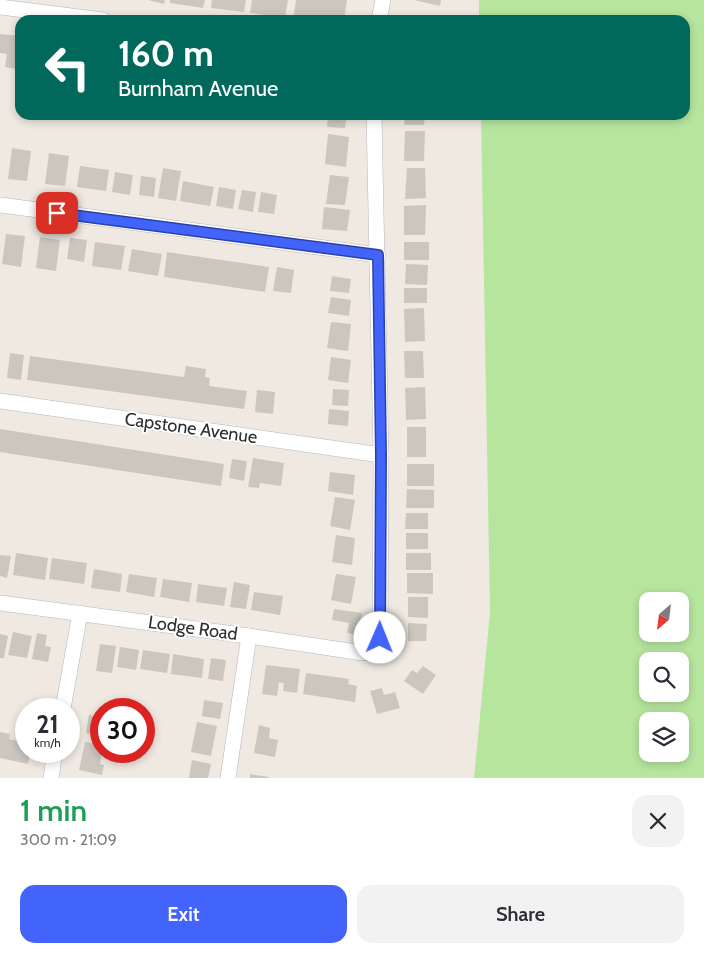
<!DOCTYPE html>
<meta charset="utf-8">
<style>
:root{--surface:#fff;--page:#f2f2f3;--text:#2b2b33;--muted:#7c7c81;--accent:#4264fb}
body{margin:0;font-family:Cabin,sans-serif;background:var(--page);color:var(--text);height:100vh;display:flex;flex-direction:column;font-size:19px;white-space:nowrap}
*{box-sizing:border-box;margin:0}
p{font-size:16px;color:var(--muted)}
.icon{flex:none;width:28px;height:28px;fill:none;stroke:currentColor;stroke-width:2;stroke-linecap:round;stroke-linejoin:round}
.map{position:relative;height:778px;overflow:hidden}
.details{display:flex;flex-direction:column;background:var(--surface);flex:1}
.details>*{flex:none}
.hud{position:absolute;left:15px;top:15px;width:675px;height:105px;border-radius:15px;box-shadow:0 2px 8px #0003;background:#00695c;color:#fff;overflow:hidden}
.needle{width:32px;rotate:208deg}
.tools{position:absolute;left:639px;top:592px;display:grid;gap:10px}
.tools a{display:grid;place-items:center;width:50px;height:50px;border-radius:10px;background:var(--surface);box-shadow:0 2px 8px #0003;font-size:25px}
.speed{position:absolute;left:15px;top:698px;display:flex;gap:10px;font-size:25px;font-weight:700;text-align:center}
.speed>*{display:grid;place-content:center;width:65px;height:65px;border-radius:50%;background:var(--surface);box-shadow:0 2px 8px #0003;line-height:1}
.speed small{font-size:12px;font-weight:400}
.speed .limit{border:8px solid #d22;background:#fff;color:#111}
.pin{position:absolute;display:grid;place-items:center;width:42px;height:42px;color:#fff;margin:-21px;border-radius:10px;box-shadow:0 2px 8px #0006}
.me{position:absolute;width:55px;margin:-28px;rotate:1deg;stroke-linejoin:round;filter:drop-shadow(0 0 4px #0008)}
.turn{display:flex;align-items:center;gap:18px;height:105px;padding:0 20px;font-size:22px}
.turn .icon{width:65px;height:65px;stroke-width:2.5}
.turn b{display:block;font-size:35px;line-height:42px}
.round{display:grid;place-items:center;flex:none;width:52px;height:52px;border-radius:15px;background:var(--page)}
.summary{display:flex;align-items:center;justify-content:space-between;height:85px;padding:0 20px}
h1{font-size:30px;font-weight:600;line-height:38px;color:#1e9e55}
.button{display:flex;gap:10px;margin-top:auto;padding:10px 20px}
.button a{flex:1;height:58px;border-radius:15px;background:var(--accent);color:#fff;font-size:20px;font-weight:600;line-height:58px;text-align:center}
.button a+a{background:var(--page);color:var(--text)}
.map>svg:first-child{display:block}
.green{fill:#b6e59e;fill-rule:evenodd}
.building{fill:#cbc7bf}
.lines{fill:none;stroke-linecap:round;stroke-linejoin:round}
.street-casing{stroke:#b4b7c1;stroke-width:16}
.street{stroke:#fff;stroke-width:15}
.route-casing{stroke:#2b41a3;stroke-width:12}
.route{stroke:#4264fb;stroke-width:9}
.labels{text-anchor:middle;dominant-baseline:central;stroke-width:4;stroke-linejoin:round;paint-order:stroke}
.street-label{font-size:18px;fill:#2e2e2e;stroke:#fff}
</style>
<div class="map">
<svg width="704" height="778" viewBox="0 0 704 778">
<rect width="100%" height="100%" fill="#efe9e1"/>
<path class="green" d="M479,0H704V778H474L490,613L481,115H685V20H479ZM680,601V634H648V601ZM680,661V694H648V661ZM680,721V754H648V721Z"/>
<g class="building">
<path d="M148,0H165L164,4Z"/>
<path d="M170,0H205L203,8L170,3Z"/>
<path d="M212,0H246L244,12L211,8Z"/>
<path d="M252,0H288L285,18L250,13Z"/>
<path d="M296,0H347L344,20H293Z"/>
<path d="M414,0H441L440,6Z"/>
<path d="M0,34L20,36V63H16V69L5,67L7,54L0,53Z"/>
<path d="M328,115H347L345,128L327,127Z"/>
<path d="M405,115H425L424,125H404Z"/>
<path d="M405,131H425L424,161H404Z"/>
<path d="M328,134L349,137L346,167L325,164Z"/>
<path d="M12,148L31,151L27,181L8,179Z"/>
<path d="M49,153L69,156L65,186L45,184Z"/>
<path d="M80,166L109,170L106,191L77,187Z"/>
<path d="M163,168L181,171L176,201L158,198Z"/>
<path d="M407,168H425L426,198L405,199Z"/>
<path d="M115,172L133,175L130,195L112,192Z"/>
<path d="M330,175L349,177L345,205L326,204Z"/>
<path d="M141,176L156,178L154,197L139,195Z"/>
<path d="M183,181L214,187L210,206L180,201Z"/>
<path d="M219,187L236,190L233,209L216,206Z"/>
<path d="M242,190L256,192L253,212L238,209Z"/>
<path d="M261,192L277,195L274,214L258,212Z"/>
<path d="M426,205L425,235H404V206Z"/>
<path d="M324,207L350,210L347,231L322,229Z"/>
<path d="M6,234L25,236L21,267L2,264Z"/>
<path d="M40,237L60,240L56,271L36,268Z"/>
<path d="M70,238L87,240L84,262L67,259Z"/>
<path d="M95,242L125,246L121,270L92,266Z"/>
<rect x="404" y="242" width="25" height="18"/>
<path d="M132,249L162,254L158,276L128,271Z"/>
<path d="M167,252L269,267L265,292L164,277Z"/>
<path d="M406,264L428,265L427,285L405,284Z"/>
<path d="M277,267L294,270L291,293L273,291Z"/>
<path d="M332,276L351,279L349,293L330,291Z"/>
<rect x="404" y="288" width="23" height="15"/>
<path d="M331,297L351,300L349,316L328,313Z"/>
<path d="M424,308L425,341L405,342L404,309Z"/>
<path d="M331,322L351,324L348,351L327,348Z"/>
<path d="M404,351H423L424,378H405Z"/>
<path d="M10,353L24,355L21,380L7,378Z"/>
<path d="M30,356L184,377L186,366L206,369L205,377L210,378L209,386L247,391L244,409L27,380Z"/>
<path d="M331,357L351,360L348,383L328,380Z"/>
<path d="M425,387L426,419L406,420L405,388Z"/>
<path d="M333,389L349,390L348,406L332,405Z"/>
<path d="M257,390L275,392L273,414L255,412Z"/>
<path d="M329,409L349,411L348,426L328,424Z"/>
<rect x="407" y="427" width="19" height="30"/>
<path d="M0,429L224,464L221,486L0,452Z"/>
<path d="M253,458L284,463L281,486L260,483L259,488L248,487Z"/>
<path d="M232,459L247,461L244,481L229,478Z"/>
<rect x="407" y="464" width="27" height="22"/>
<path d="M330,472L355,475L353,495L328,491Z"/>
<path d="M407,489L434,490V508H406Z"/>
<path d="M335,497L355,500L350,530L330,526Z"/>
<path d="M406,513H428V529H405Z"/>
<rect x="406" y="533" width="22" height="16"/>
<path d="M336,535L355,538L352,565L332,562Z"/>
<path d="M16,553L48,558L45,580L13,575Z"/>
<rect x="406" y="553" width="25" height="17"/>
<path d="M0,555L11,556L7,578L0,576Z"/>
<path d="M52,558L87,563L84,584L49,579Z"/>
<path d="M94,569L122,574L120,592L91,588Z"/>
<path d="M407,573H433V594L407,593Z"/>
<path d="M129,574L157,578L154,597L126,592Z"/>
<path d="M336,574L356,577L351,604L331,600Z"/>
<path d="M163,579L192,583L189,602L160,597Z"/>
<path d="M234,582L250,585L246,609L230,607Z"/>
<path d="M198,584L227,588L224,606L196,602Z"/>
<path d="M254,592L283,596L280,615L251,610Z"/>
<path d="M408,597H428V618L408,617Z"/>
<path d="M334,609L362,613L359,635L347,633L349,623L332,620Z"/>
<path d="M408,623L427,624L426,641H408Z"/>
<path d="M13,632L32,636L27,658L8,655Z"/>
<path d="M37,633L47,635L45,646L51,647L48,662L32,659Z"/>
<path d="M0,634L8,636L4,658H0Z"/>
<path d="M100,644L116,646L112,673L96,671Z"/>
<path d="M120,647L139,650L136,670L117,667Z"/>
<path d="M143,650L170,654L167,673L140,669Z"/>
<path d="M173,654L204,659L202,678L171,674Z"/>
<path d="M211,658L226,660L223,681L208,679Z"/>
<path d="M266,665L300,669L297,693L283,691L284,683L279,682L277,696L262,694Z"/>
<path d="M423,666L436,675L423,694L404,681L412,670L417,673Z"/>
<path d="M306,673L349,679L348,684L357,686L355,702L303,694Z"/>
<path d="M382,688L384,695L395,692L400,708L377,714L370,691Z"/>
<path d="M204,700L223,703L220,719L202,716Z"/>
<path d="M89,715L101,717V736L86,733Z"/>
<path d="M197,722L217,726L211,756L191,752Z"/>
<path d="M259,725L270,728L269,738L278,740L275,757L254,753Z"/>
<path d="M0,732L10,734L9,739L22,742L23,738L26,739V751H31L28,764L0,758Z"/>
<path d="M85,742L101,745V751H108L107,755L102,754L100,764L104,765L102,775L79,770Z"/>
<path d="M192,760L211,764L208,778H189Z"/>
<path d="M250,774L269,777V778H250Z"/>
</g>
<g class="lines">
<g class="street-casing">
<g id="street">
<path d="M0,7L103,20"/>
<path d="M379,20L383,0"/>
<path d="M0,205L378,255"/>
<path d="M0,401L381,455"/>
<path d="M0,603L249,636L363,653C373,651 376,647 380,638L381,455L374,115"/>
<path d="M63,709L80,613"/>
<path d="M51,778L55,751"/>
<path d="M228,778L249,636"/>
</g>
</g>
<use href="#street" class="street"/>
</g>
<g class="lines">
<g class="route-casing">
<path id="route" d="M57,213L378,255L381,455L380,638"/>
</g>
<use href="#route" class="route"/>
</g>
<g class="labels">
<g class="street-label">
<text transform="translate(191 428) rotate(8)">Capstone Avenue</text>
<text transform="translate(193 628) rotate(8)">Lodge Road</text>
</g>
</g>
</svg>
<div class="tools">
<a><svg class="needle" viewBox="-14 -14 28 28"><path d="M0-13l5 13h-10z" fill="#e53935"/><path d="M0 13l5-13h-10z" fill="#7c7c81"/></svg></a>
<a><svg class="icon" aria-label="search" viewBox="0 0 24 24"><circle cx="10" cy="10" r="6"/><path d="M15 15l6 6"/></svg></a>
<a><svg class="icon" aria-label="layers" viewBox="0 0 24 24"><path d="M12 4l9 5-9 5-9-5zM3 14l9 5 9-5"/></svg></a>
</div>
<div class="speed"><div>21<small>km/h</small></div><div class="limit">30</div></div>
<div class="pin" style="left:57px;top:213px;background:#d93025"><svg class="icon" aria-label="arrive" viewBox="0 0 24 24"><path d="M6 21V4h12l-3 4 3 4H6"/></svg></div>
<svg class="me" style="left:380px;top:638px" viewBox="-20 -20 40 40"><circle r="19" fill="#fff"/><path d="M0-13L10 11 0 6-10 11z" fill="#4264fb"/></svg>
<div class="hud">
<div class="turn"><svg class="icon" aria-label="left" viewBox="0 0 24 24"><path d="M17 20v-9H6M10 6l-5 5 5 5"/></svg><div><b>160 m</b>Burnham Avenue</div></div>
</div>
</div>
<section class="details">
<div class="summary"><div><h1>1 min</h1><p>300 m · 21:09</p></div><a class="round"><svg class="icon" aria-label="close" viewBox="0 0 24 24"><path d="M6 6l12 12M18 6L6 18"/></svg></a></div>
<div class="button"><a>Exit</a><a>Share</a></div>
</section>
